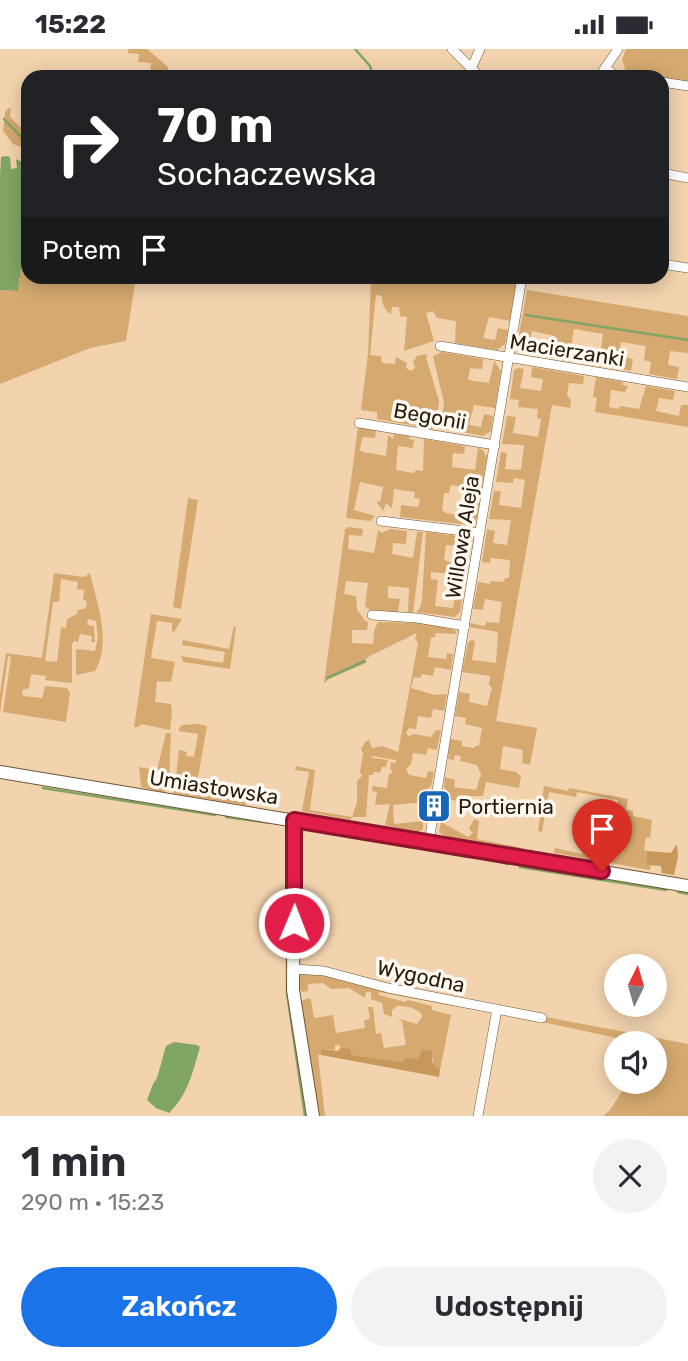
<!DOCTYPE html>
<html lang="pl">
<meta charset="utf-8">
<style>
:root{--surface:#fff;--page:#f2f2f3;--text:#2b2b33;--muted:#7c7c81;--accent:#1a73e8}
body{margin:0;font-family:Rubik,sans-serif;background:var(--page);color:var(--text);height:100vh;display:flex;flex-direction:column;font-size:26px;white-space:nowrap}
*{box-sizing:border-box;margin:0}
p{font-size:23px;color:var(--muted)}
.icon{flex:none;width:38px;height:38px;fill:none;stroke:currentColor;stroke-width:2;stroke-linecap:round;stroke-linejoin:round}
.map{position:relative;height:1067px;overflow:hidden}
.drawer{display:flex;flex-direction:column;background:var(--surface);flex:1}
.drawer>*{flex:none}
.hud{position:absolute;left:21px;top:21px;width:648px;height:214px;border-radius:21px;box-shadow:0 4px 18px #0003;background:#202124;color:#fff;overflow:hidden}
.needle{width:46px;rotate:5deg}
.buttons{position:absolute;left:604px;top:905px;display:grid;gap:14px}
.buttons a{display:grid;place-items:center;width:63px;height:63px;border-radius:50%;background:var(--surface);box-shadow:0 4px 18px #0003;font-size:35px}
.pin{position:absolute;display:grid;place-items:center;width:60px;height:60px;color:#fff;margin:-72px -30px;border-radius:50% 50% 50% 0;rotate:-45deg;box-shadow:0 0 7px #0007}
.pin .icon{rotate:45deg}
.me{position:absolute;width:77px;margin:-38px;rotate:1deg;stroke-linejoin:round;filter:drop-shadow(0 0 5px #0008)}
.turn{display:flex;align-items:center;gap:24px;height:147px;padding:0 21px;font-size:32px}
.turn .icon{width:91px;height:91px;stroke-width:2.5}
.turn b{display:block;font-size:49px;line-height:60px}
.then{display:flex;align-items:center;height:66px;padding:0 21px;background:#0003;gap:14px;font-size:26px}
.round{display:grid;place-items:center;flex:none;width:74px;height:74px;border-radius:37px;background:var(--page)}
.overview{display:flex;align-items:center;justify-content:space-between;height:119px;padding:0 21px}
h1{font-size:42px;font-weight:600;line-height:52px}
.button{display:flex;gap:14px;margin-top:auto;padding:14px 21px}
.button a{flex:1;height:80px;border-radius:42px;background:var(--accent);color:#fff;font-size:28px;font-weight:600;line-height:80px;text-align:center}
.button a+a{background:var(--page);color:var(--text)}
.status{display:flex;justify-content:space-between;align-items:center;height:49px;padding:0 35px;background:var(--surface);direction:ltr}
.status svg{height:19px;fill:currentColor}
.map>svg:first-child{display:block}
.green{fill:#d5a970;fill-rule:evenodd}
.forest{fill:#c7985a}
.water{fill:#81a565}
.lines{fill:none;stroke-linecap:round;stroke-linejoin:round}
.stream{stroke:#81a565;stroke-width:2.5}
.street-casing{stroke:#705635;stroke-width:10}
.secondary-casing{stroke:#705635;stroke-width:14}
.street{stroke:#fff;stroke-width:9}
.secondary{stroke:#fff;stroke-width:12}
.route-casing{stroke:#92132f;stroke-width:18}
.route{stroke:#e11d48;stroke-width:12}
.labels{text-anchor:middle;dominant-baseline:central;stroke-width:7;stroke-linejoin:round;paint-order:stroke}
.street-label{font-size:21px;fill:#271c0e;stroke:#fff9f1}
.poi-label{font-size:21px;fill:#271c0e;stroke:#fff9f1;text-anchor:start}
</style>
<div class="status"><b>15:22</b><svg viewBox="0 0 49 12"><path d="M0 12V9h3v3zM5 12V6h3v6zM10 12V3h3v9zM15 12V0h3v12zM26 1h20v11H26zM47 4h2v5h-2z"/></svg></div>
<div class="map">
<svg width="688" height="1067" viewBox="0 0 688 1067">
<rect width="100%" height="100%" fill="#f2d3ae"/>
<g class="green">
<path d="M128,0H147L168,18V28H150L151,14L138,13L139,5L128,4Z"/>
<path d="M626,0H688V33L623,23L625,19L622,11Z"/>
<path d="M9,59H11L10,68L28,86V100L13,95L3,82L5,63Z"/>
<path d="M28,169V228H136L126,292L90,299L0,335V241L18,242Z"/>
<path d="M371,228H503L517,233L510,272L489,268L483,289L495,291L498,279L508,281L505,295L497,301L455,294L456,272L437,269L433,262L426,264L434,292L404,302L407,268L400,267L399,258H392L391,265C384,261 382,255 382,247L376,246L370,306L381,307L382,314L395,315L396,308L407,314L406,319L411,322L415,319L413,313L417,307L425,305L428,307L426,308L439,352L436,378L433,377V380L377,370V363L361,361L368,305Z"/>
<path d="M527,241L688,267V304L670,302L668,316L679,318L677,330L649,325L651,313L644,311L646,297L621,293L618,306L633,310L631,322L604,317L605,308L600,307L603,285L574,280L570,303L585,306V314L537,306L538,300H551L555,287L532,282L527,305L523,304L517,296Z"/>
<path d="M442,303L483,310L482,320L470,319L468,331L489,334L494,312L501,322L495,359L474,356L469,376L481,378L484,365L493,367L491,382L483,387L441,379L444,354L433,307Z"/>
<path d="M532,318L584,327L583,335L569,334L567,346L571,351L570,359L552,356L496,672L537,679L530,716L522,714L523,701L503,697L500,720L516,723L521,727L519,739L486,733L483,747H464L463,753L446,750L448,743L444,738L445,728L455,731L454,738L476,741L481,725L477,716L460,712L461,707L455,706L454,711L448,710L450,690L462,692V697L474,699L475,697H479L482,679L465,675L466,669L455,667L459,643L470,645L469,653L487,657L492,639L489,636L490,627L462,623L468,594L471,591L475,592L472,611L496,614L498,583L470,578L471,574L484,577L487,573L499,574L502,553L485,550L483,561L473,560L478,533L490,535L491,532L504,533L505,529H509L510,511L491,509L490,514L482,513L487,480L495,482L493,494L507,496L511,471L489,470L494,442H501L499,456L521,459L525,431L514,429L513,434L496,433L501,403L507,404L505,420L521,421L524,396L502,395L507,367L516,368L513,384L538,388L541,370L537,369L538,360L518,358L519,351L510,350L514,321L518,319L524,320L520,339L541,342L543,330L531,328Z"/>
<path d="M596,328L623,333V336L628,337L625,343L611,341L609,358L619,360L620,357L639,360L646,337L675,342L673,351L659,349L656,362L679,367L681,356H688V378L595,363L597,349L593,348Z"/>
<path d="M358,378L376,381L375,389L364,388L362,390L360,401L363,403L386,407L388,386L393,390L394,385L409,387V390L414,391L413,399L398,397L396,421L414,424L416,421L423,422L424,390L465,397L464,405L453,404L452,418L475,421L478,399L482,400L487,408L481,441L473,444L464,438L451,436L449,444H444L442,461L446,464L467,468L470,452L479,454L477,470L469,476L400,468L401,456L418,458L420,450L414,449L415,443L394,440L392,459L386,454L383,462L376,452L380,453L383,438L360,433L354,461L375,467L370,472L346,469Z"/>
<path d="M188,449L198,451L181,560L173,558Z"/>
<path d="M348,478L363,480L362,487L349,486L348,500L374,504L378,481L382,484L390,480L407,482L406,495L393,494L392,505L413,509L417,483H423L413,564L408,563L409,539L388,537V549L400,550L398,563L370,561L365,557L368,534L346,532L344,545L356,547L357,560L365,572L368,573L367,581H352V594L373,595L374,582L378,573C399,574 440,572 457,583L456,585L436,584L435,588L431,589L428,608L446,610L447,604L453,605L451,621L435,618L433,627L422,625L420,629L414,628L411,639L435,646L447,645L444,662L433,660L431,669L418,667L416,680L409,679L406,684L409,688L413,685L431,688L436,681H441L437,701L428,699L426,706L413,704L411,715L406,720L409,726L426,729L428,722L434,723L431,737L427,740L426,753L393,756L394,775L423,772V780L417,784L385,776L390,755L375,756L377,743L372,742L373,737L387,739L389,725L393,724L390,719L391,713L396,714V711L372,707V709L388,711L386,718H382L380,724L374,723L373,726H369L366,768H353L350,771L302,762L309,723L295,721L296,717L315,721L310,761L352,768L357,753V732L362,727L360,723L363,704L361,700L366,692L369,691L372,699L382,697L398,703L418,594L415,590L417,584L370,607L364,611L366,614L329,630L324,634L345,480Z"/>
<path d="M426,483L466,488L472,494L470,506H460L461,497L446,496L444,511L468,519L466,526L431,523V530L438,531L435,557L453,559L455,548L462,549L460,563L455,568L416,563L420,559L422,551Z"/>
<path d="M54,524L84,528L90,524C97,554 112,594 95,622L76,626V602L77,600L95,602L98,588L96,572L88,570L87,576L94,577L95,593H91L92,587L80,585L78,593L74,592L72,595V634L45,631L46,627L31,625L29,639L22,641L23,647L42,649L45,637L67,639L70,644L66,673L3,663L11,608L8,607L0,664V644L6,604L42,609ZM61,530L78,533L77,540L84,541L83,551L87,552L86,559L78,561L77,565L67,570L66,579L61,578L57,613L45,612L53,553H59Z"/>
<path d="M151,565L182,570L174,583L172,582V574L157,572L151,609L175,613L171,633L157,632L155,653L171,655L172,665L170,681L141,675L138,678H134Z"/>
<path d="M234,577L236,578L230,620L183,613L181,607L223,614L225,603L182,596L183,591L229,600Z"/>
<path d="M198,675L207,677L196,740L211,742V747L247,753L245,756L174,745L173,741L175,736L179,701L187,703L186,707L194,708L198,685L179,682V679L183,676Z"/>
<path d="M166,684H171L169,732L159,730L158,733L167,735L166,742L163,744L141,738L139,718L157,721Z"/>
<path d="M544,737L568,742L569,739L628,750L626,761L633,762V767L652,771L650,789L646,788L644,801L647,802V816L651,817L650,821L554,804L555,799L582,805L586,784L578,781L579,778L592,781L590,794L609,798L618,751L577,743L576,748L549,743L542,783L538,782Z"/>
<path d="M474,770L479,772L477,790L523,799L524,805L481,797V795C468,792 446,790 439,783L441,773L468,788L473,784L469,780Z"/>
<path d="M304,922L688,995V1067H603L610,1061L628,1033L654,1032V994H640L454,954L453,957L379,943V946L405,953L408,951L432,957V961L451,966L440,1021L432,1015L433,1009L422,1000L418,1011L404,1013L350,1006L351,1000L341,998L338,995L335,997V1001L322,1000L321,1006H318L325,1067H319L300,955L301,952L309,949L311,951L314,969L333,966L336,984L365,979L364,971L370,970L368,958H373L376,985L381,984L384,999L406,996L402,972L396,969L417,975L422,968L421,964C413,958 406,957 397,957L392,961V968L384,965L382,954L371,950V943H366L365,949L349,939L331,940L323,934L308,935V942L302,943L299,938L298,929Z"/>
</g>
<g class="forest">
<path d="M677,795L678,808L674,826L662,824L661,817L647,816V802L671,804Z"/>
<path d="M341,998L351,1000V1006L403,1013L406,1009L418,1010L422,1000L432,1002V1014L440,1021L439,1028L321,1006V1000L338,1002Z"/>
</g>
<g class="water">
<path d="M6,107L10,108L11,120L17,119L16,110L28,116V169L18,242L0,241V127L1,108Z"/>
<path d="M174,993L197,996L200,998C193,1022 188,1046 169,1064L156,1059L147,1051L153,1035L157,1029L166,997Z"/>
</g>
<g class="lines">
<g class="stream">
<path d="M355,0L370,17L373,28"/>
<path d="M4,70L28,95"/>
<path d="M526,266L688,291"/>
<path d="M327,629L365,612"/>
<path d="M43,739L215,766"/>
<path d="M312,767L346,773"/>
<path d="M226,768L271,774"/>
<path d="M382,779L408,783"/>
<path d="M286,782L288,799"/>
<path d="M325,784L414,799"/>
<path d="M428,801L469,808"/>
<path d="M501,813L508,815"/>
<path d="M520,818L666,841"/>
<path d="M678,843L688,845"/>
<path d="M287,897V944L305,1067"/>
</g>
<g class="street-casing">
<g id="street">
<path d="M452,0L480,28"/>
<path d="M605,19L615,26L630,28"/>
<path d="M471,20L480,0"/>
<path d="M599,28L618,0"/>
<path d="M662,33L688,37"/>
<path d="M662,124L688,129"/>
<path d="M662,215L688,219"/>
<path d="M440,297L688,338"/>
<path d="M359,374L495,396"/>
<path d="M381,472L480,484"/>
<path d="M372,566L417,569L465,577"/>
<path d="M435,754L522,228"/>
<path d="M429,794L434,760"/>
<path d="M294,920L324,922L388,939L542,969"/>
<path d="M478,1067L497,960"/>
</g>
</g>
<g class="secondary-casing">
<g id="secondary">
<path d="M0,723L688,837"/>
<path d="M294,771L293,941L313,1067"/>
</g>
</g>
<use href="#street" class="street"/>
<use href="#secondary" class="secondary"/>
</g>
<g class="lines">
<g class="route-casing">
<path id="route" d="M294,874V771L602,822"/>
</g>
<use href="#route" class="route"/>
</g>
<defs>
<g id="building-square" transform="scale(1.75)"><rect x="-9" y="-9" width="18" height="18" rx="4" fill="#1667b5" stroke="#fff9f1"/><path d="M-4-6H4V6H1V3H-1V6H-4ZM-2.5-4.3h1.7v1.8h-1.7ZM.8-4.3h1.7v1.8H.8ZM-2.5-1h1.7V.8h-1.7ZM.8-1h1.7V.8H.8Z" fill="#fff"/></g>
</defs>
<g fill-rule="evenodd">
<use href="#building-square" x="434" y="757"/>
</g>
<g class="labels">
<g class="street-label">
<text transform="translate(567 301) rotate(9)">Macierzanki</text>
<text transform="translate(430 367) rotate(10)">Begonii</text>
<text transform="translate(462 488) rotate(-81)">Willowa Aleja</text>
<text transform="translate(214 738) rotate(9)">Umiastowska</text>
<text transform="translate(421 927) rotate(12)">Wygodna</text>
</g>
<g class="poi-label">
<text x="458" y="757">Portiernia</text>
</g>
</g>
</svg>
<div class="buttons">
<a><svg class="needle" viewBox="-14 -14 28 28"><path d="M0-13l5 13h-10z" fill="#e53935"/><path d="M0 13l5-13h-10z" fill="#7c7c81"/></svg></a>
<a><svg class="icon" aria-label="sound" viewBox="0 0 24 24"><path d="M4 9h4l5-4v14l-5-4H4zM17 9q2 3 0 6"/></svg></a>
</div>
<div class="pin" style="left:602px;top:822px;background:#d93025"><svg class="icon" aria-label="arrive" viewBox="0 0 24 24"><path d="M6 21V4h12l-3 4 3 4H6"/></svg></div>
<svg class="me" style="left:294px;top:874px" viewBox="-20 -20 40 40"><circle r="17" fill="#e11d48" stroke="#fff" stroke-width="3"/><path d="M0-11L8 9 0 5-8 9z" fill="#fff"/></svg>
<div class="hud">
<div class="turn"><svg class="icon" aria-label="right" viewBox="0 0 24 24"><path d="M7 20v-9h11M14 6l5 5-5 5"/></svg><div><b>70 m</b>Sochaczewska</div></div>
<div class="then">Potem<svg class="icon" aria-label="arrive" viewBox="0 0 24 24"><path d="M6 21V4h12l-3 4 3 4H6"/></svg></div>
</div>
</div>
<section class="drawer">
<div class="overview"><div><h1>1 min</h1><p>290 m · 15:23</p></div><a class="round"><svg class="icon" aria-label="close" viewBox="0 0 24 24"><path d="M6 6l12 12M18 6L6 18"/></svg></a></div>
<div class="button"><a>Zakończ</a><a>Udostępnij</a></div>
</section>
